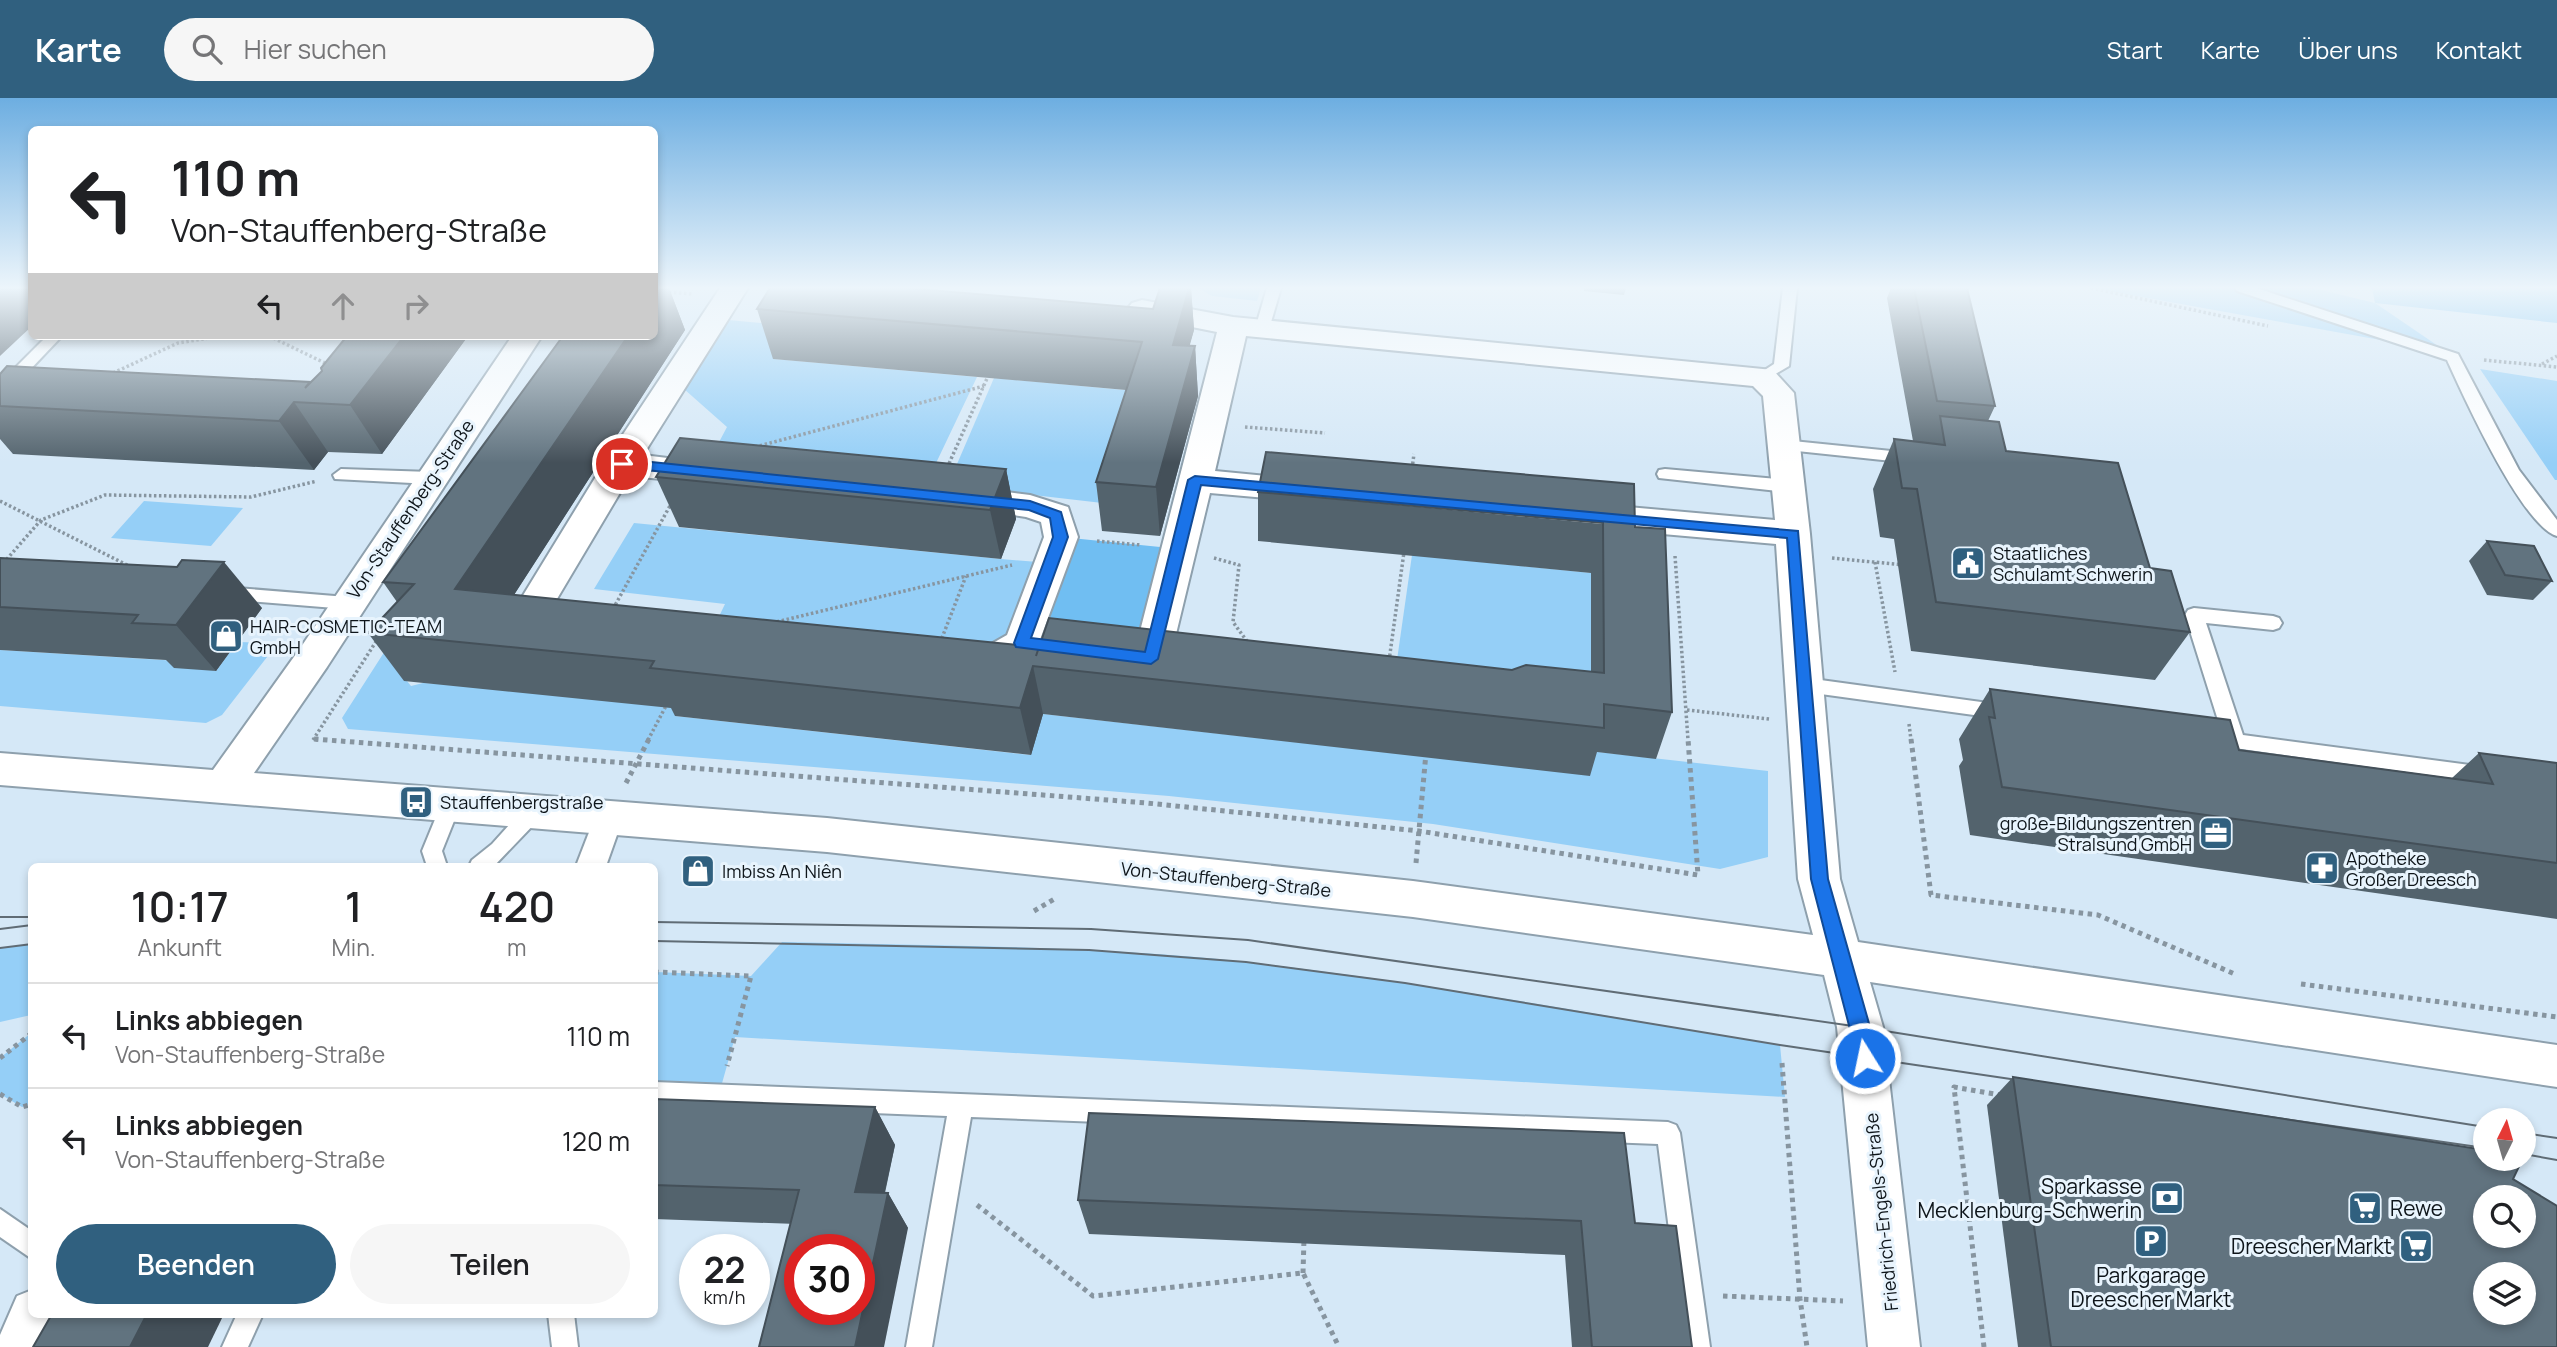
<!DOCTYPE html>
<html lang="de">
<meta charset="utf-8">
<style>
:root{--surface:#fff;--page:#f6f6f6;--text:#202124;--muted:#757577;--line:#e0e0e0;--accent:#30607f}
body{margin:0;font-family:Manrope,sans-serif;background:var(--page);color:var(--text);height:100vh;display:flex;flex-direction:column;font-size:26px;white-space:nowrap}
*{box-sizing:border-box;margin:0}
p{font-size:23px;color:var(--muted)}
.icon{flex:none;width:38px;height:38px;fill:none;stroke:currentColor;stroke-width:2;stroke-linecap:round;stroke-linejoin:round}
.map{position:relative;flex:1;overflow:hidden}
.details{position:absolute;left:28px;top:765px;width:630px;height:455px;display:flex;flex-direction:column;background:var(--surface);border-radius:10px;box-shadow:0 4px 10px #0003}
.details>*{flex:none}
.guide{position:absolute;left:28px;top:28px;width:630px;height:214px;border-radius:10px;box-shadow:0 4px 10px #0003;background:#fff;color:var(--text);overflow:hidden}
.needle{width:46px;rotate:5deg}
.buttons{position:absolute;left:2473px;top:1010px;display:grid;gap:14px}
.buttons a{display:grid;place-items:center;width:63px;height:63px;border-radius:50%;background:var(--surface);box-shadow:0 4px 10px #0003;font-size:35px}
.speed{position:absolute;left:679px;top:1136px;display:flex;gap:14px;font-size:35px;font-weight:700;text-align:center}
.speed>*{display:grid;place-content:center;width:91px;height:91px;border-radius:50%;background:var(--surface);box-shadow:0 4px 10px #0003;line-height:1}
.speed small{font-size:18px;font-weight:400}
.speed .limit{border:10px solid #d22;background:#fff;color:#111}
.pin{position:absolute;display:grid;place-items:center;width:60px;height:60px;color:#fff;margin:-30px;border:4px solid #fff;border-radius:50%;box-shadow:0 2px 7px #0007}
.me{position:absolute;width:77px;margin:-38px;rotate:350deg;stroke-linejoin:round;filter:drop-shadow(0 0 5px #0008)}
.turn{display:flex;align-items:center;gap:24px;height:147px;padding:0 28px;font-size:32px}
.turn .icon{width:91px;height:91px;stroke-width:2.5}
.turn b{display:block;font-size:49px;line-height:60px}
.lanes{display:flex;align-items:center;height:66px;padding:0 28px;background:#0003;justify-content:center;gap:35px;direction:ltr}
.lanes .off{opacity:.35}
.eta{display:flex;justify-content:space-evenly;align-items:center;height:119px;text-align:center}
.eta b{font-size:42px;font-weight:600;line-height:49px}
.action{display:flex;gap:14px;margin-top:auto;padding:14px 28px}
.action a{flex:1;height:80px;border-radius:42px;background:var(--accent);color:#fff;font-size:28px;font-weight:600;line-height:80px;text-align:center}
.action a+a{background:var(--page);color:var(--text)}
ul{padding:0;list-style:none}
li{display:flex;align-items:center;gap:21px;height:105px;padding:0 28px;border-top:2px solid var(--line)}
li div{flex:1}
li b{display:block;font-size:26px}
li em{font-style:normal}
header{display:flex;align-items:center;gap:42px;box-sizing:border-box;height:98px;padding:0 35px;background:var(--accent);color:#fff}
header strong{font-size:33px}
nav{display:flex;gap:38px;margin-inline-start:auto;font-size:24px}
.search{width:490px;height:63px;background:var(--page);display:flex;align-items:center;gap:18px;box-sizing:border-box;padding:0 24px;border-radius:38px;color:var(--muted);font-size:26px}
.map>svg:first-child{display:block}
.green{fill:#95cff7}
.forest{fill:#70bef2}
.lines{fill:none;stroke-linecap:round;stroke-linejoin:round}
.service-casing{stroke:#8ea0ad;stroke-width:4}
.pedestrian-casing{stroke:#8ea0ad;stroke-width:4}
.minor-casing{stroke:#8ea0ad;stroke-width:4}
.path-far1{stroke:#8795a0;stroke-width:3.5;stroke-dasharray:2.5 2.5;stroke-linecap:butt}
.path{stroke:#8795a0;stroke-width:5;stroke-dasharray:4.5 4.5;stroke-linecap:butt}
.service{fill:#fff;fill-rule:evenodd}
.pedestrian{fill:#fff;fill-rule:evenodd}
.minor{fill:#fff;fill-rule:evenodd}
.tram{stroke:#606c75;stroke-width:2}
.wall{fill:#53636d}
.shaded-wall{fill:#445059}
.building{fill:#61737f;stroke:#445059;stroke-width:2;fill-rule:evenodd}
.route{fill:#1a73e8;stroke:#114b97;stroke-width:2}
.labels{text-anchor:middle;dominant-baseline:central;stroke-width:6;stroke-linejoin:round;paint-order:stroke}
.street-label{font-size:18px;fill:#0e151a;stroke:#e8f4fd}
.poi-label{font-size:18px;fill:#0e151a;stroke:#e8f4fd;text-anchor:start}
.near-poi-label{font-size:21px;fill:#0e151a;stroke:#e8f4fd;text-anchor:end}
</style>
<header>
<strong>Karte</strong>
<div class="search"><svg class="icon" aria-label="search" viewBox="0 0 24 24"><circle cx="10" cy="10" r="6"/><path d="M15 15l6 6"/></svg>Hier suchen</div>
<nav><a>Start</a><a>Karte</a><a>Über uns</a><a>Kontakt</a></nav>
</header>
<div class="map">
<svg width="2557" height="1249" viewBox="0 0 2557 1249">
<rect width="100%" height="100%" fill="#d5e8f7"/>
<g class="green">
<path d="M1198,190H1261L1257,203L1212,198Z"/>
<path d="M2092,190H2313L2375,205L2447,254Z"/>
<path d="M728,222L793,228L774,261L977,279L927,384L709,363L727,329L684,291Z"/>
<path d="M2480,271L2557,283V382H2555Z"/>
<path d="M994,280L1146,294L1111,406L948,387Z"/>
<path d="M144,403L243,410L211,448L111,440Z"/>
<path d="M634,425L1001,461L1038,464L1008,541L978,558L712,533L725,506L594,491Z"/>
<path d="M1412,457L1591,475V588L1397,562Z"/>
<path d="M399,531L407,583L411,588L423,585L686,597L675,618L1030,657L1043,616L1412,657L1590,653L1768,673V759L1720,771L1433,726L1169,698L348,631L342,620Z"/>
<path d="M237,544L278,545L222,617L206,625L0,608V552L179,563L216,573Z"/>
<path d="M782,844C937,848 1093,847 1247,864C1426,884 1603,918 1780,947L1785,999L735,939L719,996L655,995V874L751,878Z"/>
<path d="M31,846V917L0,924V850Z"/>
<path d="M31,935V1006L22,1009L0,996V960Z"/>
</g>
<g class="forest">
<path d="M2372,190H2557V225L2375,205Z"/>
<path d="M1061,439L1180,451L1151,561L1022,545Z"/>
</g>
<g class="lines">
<g class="service-casing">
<g id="service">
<path d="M1267,190H1281L1269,231L1262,235L1255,231Z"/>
<path d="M1783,190H1797L1789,268L1762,284L1754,279L1774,266Z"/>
<path d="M2235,190H2256L2458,256L2519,372L2557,422V438C2522,428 2463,297 2447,262L2237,193Z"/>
<path d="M47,238H62L6,297L0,299V285Z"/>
<path d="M1783,342L1911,355L1919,360L1911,365L1777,351L1775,347Z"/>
<path d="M341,371L431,374L439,380L431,386L335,381L333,377Z"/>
<path d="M1665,371L1788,382L1796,388L1788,394L1659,380L1657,376L1659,372Z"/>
<path d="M225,489L347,499L353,500L356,505L353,510L347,511L225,501L219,500L216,495L219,490Z"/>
<path d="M2194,510L2273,518L2279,520L2282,525L2279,530L2273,532L2206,525L2243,637L2485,669L2492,671L2495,677L2492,683L2485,685L2206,646L2203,641L2206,636L2222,635L2185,517L2188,512Z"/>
<path d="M1806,580L2003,607L2010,609L2013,614L2010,619L2003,621L1806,594L1799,592L1797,587L1799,582Z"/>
<path d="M450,700L457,702L460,708L442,753L447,768H427L422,753L443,702Z"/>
<path d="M533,706L540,708L543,714L540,720L494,768H469L472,762L492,746L526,708Z"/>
<path d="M654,984L1668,1024L1676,1027L1680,1035L1710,1249H1684L1658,1046L971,1019L932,1249H906L947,1018L654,1006Z"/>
<path d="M0,1111L32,1133V1161L0,1139Z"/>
<path d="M237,1216H263L248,1249H222Z"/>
<path d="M548,1216H574L578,1249H552Z"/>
</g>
</g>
<g class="pedestrian-casing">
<path id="pedestrian" d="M608,708L618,711L623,720L606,768H576L598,711Z"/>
</g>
<g class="minor-casing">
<g id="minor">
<path d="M720,190H748L643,357L725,367L729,375L725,383L713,386L630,378L548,516L558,519L563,528L558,537L545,541L511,535L506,526L511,517L606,362Z"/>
<path d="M1142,202L1233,219L1773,272L1794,295L1810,436L1840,781L1858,844L2557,947V989L1870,884L1883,929L1920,1249H1868L1837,929L1824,877L1413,819L827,754L0,687V655L213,672L301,549L512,238H542L327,569L254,675L827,720L1413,783L1813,837L1798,781L1776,446L1583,429L1571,425L1566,417L1571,409L1583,405L1775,422L1763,298L1753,288L1246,238L1215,373L1310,382L1322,385L1327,393L1322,401L1310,404L1210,395L1170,561L1164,571C1147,576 1132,573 1115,568L1109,558L1115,548L1128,544L1137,545L1217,234L1132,217L1127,211L1132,205Z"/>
<path d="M961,388L1030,397L1068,409L1078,439L1035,555L995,579L982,583L958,578L952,568L958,558L977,554L1007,537L1044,439L1041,424L1026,419L949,407L944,399L949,391Z"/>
<path d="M32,1192V1216H61L47,1249H0V1237L17,1198Z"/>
</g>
</g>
<g class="path-far1">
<path d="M2091,190L2268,228"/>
<path d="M654,193L693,196"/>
<path d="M269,238L327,266"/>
<path d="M2484,262L2557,269"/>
<path d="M2542,266L2557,258"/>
<path d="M113,275L178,245L222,238"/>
<path d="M1245,329L1325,335"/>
<path d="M755,349L984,288"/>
<path d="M947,370L989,276"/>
<path d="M1412,371L1414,356"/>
<path d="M0,403L129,468"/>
<path d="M1097,443L1141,447"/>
<path d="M1675,458L1688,642"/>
<path d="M1214,460L1239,467L1233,524L1249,546"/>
<path d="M1832,460L1904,467"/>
<path d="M1875,464L1895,574"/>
<path d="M0,469L41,422L105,397L251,399L317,383"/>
<path d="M613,511L671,406"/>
<path d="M772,525L1012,467"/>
<path d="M940,545L966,478"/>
<path d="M1389,563L1404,454"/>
<path d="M1687,612L1769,621"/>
<path d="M1909,626L1911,642"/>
<path d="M318,642H313L377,542"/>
<path d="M648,642L667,606"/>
</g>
<g class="path">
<path d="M314,641L1147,705L1419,733L1698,777L1688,641"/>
<path d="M1911,641L1931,797L2098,817L2237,877"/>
<path d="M626,685L649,641"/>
<path d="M1416,765L1426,655"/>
<path d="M1034,813L1056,800"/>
<path d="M654,874L751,878L727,968"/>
<path d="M2301,886L2557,919"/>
<path d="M0,960L32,935"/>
<path d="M1782,965L1800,1201L1807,1249"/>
<path d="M0,996L22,1009L32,1006"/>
<path d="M977,1107L1093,1198L1303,1175L1339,1249"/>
<path d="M1303,1175L1304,1141"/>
<path d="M1723,1198L1843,1203"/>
<path d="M1984,1249L1954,989L2000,997"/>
</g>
<use href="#service" class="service"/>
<use href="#pedestrian" class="pedestrian"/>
<use href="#minor" class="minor"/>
<g class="tram">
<path d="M0,819H31"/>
<path d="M654,824L1091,831L1248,842L1860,929L2485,1029"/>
<path d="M0,831L32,827"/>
<path d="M654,843L1089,852L1246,864L1405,885L1780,947L2031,984"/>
<path d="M0,850L32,846"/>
<path d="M2201,1009L2485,1050"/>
<path d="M2524,1035L2557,1040"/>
<path d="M2524,1056L2557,1062"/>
</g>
</g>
<g class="wall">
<path d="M654,190H669L685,232L514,497L1039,549L1512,572L1591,574V475L1258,443V394L1635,429L1672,614L1656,661L1597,654L1590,678L1043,616L1031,657L675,618L671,610L404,583L368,535L397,504L383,484Z"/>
<path d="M1160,190H1191L1194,232L1189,248H1195L1198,298L1160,438L1102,433L1096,384L1126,292L773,261L757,211H1153Z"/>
<path d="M1584,190H1626L1624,197L1584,193Z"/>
<path d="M1891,190H1967L1995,308L1988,323L2006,353L2150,470L2190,534L2155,582L1911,553L1894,441L1880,439L1873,391L1894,341L1913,343L1887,200Z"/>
<path d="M347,238H468L382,356L328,354L314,372L13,356L0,341V276L310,285L322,273Z"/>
<path d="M1006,371L1016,421L1001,461L679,429L656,379Z"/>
<path d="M2487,443L2552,483L2533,502L2487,497L2469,463Z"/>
<path d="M0,460L262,510L216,573L174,570L166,562L0,552Z"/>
<path d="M1990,591L2239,652L2452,680L2479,655L2557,665V821L1970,737L1959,668L1963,662L1959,641Z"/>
<path d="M2013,979L2513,1081L2557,1249H2018L1987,1007Z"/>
<path d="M654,1001L875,1009L895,1047L885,1095H888L908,1130L654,1121Z"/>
<path d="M1078,1102L1635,1125L1692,1249H1572L1565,1157L1089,1136Z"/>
</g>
<g class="shaded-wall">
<path d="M0,190H32V228L0,258Z"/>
<path d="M661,190H669L685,232L486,540L455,491L628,238H654V199Z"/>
<path d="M1189,190H1191L1194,232L1176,297L1173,247Z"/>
<path d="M404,238H468L382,356L350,307Z"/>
<path d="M1195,248L1198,298L1160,438L1156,389Z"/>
<path d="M294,304L328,354L314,372L279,323Z"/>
<path d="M1006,371L1016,421L1001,461L990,412Z"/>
<path d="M224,464L262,510L216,573L176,527Z"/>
<path d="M1033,568L1043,616L1031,657L1020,610Z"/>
<path d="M875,1009L895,1047L877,1129L855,1094Z"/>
<path d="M888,1095L908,1130L884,1249H855Z"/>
<path d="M147,1216H224L208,1249H130Z"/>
</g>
<g class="building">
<path d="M654,190H661L654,199Z"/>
<path d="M770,190H906L1153,211L1160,190H1189L1173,247L1195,248L1156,389L1096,384L1142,244L757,211Z"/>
<path d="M1914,190H1967L1995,308L1937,303Z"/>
<path d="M347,238H404L350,307L294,304L279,323L0,308V276L7,268L310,284L305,290L322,273L321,270Z"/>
<path d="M563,238H628L455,491L1039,549L1036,558L1049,520L1512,572L1526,567L1604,575L1603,425L1258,394L1266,354L1634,386L1635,429L1665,431L1672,614L1604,606V630L1033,568L1020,610L650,570L654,563L368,535L414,486L383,484Z"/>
<path d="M1940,318L1999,324L2006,353L2118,365L2150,470L2171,473L2190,534L1936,504L1917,391L1902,390L1894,341L1945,347Z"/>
<path d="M680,340L1006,371L990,412L656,379Z"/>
<path d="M2487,443L2534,448L2552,483L2505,477Z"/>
<path d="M0,460L177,469L182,462L224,464L176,527L132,525L138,517L0,509Z"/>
<path d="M1990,591L2230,622L2239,652L2493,686L2479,655L2557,665V765L2002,689L1989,619L1995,620Z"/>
<path d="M2013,979L2485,1052V1060H2523L2513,1081L2557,1108V1249H2051ZM2485,1099H2524V1138H2485ZM2485,1176H2524V1214H2485Z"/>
<path d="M654,1001L875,1009L855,1094L888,1095L855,1249H759L799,1092L654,1087ZM800,1152H859V1211H800Z"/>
<path d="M1089,1015L1624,1035L1635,1125L1676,1128L1692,1249H1592L1581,1123L1078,1102Z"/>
<path d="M52,1216H147L130,1249H33Z"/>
</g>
<linearGradient id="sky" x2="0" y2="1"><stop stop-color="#6daee1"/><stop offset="0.52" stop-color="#ecf5fb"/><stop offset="1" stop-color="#ecf5fb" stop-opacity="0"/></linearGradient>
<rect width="2557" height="365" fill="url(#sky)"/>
<path class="route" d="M622,361L1030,403L1061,414L1068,439L1031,540L1145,554L1188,382L1195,378L1798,433L1828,781L1870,929L1875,960L1872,966L1865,969L1859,966L1811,781L1787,440L1201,387L1158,561L1151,566L1016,549L1014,545L1053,439L1050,420L1029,412L617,369V363Z"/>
<defs>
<g id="civic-square" transform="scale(1.75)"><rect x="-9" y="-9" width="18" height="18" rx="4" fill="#30607f" stroke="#e8f4fd"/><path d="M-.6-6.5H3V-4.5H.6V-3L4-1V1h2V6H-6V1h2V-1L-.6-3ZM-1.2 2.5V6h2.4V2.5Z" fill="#fff"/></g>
<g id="shop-square" transform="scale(1.75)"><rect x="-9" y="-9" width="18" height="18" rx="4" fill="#30607f" stroke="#e8f4fd"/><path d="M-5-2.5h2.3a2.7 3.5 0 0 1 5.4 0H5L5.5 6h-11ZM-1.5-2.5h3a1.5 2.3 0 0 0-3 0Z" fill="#fff"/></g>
<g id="bus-square" transform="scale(1.75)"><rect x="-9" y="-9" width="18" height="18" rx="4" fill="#30607f" stroke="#e8f4fd"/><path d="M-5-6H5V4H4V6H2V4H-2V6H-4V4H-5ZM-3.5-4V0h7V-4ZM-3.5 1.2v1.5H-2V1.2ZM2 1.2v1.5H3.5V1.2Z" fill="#fff"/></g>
<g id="office-square" transform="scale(1.75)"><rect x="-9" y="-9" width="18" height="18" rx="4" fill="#30607f" stroke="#e8f4fd"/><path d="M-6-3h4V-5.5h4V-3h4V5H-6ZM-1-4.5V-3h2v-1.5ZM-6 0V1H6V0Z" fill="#fff"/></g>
<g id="pharmacy-square" transform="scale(1.75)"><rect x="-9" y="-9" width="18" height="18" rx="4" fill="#30607f" stroke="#e8f4fd"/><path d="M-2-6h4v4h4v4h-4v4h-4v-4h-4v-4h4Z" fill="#fff"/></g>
<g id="bank-square" transform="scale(1.75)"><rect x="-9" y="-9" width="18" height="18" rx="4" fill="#30607f" stroke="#e8f4fd"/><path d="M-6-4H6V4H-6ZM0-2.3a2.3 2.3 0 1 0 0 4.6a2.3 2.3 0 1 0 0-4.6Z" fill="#fff"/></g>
<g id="supermarket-square" transform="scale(1.75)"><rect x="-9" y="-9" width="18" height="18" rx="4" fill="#30607f" stroke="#e8f4fd"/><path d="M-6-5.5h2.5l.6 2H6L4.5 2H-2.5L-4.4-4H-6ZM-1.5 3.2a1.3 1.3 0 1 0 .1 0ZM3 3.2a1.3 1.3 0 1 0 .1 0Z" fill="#fff"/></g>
<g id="parking-square" transform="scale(1.75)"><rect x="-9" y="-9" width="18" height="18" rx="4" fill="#30607f" stroke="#e8f4fd"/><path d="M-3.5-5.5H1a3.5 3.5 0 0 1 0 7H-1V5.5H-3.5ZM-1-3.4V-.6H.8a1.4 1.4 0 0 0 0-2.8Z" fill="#fff"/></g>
</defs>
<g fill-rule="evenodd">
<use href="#civic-square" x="1968" y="465"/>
<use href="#shop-square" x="226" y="538"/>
<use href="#bus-square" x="416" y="704"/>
<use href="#office-square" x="2216" y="735"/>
<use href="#pharmacy-square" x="2322" y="770"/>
<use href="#shop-square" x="698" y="773"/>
<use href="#bank-square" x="2167" y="1100"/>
<use href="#supermarket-square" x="2365" y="1110"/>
<use href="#parking-square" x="2151" y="1143"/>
<use href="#supermarket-square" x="2416" y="1148"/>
</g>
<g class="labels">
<g class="street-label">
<text transform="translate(410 411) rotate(-56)">Von-Stauffenberg-Straße</text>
<text transform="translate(1226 781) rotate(6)">Von-Stauffenberg-Straße</text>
<text transform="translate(1881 1114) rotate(-96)">Friedrich-Engels-Straße</text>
</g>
<g class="poi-label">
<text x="1993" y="455">Staatliches<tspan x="1993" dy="21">Schulamt Schwerin</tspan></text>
<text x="250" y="528">HAIR-COSMETIC-TEAM<tspan x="250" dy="21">GmbH</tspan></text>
<text x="440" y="704">Stauffenbergstraße</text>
<text x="2192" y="725" text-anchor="end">große-Bildungszentren<tspan x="2192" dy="21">Stralsund GmbH</tspan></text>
<text x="2346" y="760">Apotheke<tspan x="2346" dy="21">Großer Dreesch</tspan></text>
<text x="722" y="773">Imbiss An Niên</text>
</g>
<g class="near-poi-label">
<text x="2142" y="1088">Sparkasse<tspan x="2142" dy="24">Mecklenburg-Schwerin</tspan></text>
<text x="2390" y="1110" text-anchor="start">Rewe</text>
<text x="2392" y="1148">Dreescher Markt</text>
<text x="2151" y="1177" text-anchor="middle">Parkgarage<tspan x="2151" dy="24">Dreescher Markt</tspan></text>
</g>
</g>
</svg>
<div class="buttons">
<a><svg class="needle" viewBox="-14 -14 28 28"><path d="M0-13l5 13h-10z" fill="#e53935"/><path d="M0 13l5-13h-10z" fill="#757577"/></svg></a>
<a><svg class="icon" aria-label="search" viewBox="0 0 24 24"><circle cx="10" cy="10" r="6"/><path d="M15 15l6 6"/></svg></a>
<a><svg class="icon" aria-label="layers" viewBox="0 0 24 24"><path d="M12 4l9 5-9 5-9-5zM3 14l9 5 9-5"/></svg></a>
</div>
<div class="speed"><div>22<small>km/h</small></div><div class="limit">30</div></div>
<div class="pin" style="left:622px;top:366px;background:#d93025"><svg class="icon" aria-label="arrive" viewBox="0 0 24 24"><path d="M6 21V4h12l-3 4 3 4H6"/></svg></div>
<svg class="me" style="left:1865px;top:960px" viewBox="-20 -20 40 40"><circle r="17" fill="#1a73e8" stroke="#fff" stroke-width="3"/><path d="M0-11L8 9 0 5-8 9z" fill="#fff"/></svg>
<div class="guide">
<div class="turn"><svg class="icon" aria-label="left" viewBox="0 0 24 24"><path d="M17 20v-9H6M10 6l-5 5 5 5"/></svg><div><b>110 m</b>Von-Stauffenberg-Straße</div></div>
<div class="lanes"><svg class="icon" aria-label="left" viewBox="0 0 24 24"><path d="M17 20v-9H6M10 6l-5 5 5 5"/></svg><svg class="icon off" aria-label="ahead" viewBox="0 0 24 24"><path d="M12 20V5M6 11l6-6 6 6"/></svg><svg class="icon off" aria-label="right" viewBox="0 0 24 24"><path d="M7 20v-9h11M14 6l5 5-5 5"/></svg></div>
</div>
<section class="details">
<div class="eta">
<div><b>10:17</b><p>Ankunft</p></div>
<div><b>1</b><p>Min.</p></div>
<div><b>420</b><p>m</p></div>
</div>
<ul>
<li><svg class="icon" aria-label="left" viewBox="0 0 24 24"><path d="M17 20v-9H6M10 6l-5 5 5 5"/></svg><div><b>Links abbiegen</b><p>Von-Stauffenberg-Straße</p></div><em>110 m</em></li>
<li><svg class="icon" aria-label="left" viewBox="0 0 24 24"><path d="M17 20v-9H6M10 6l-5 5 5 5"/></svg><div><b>Links abbiegen</b><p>Von-Stauffenberg-Straße</p></div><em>120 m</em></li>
</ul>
<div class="action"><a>Beenden</a><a>Teilen</a></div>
</section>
</div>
